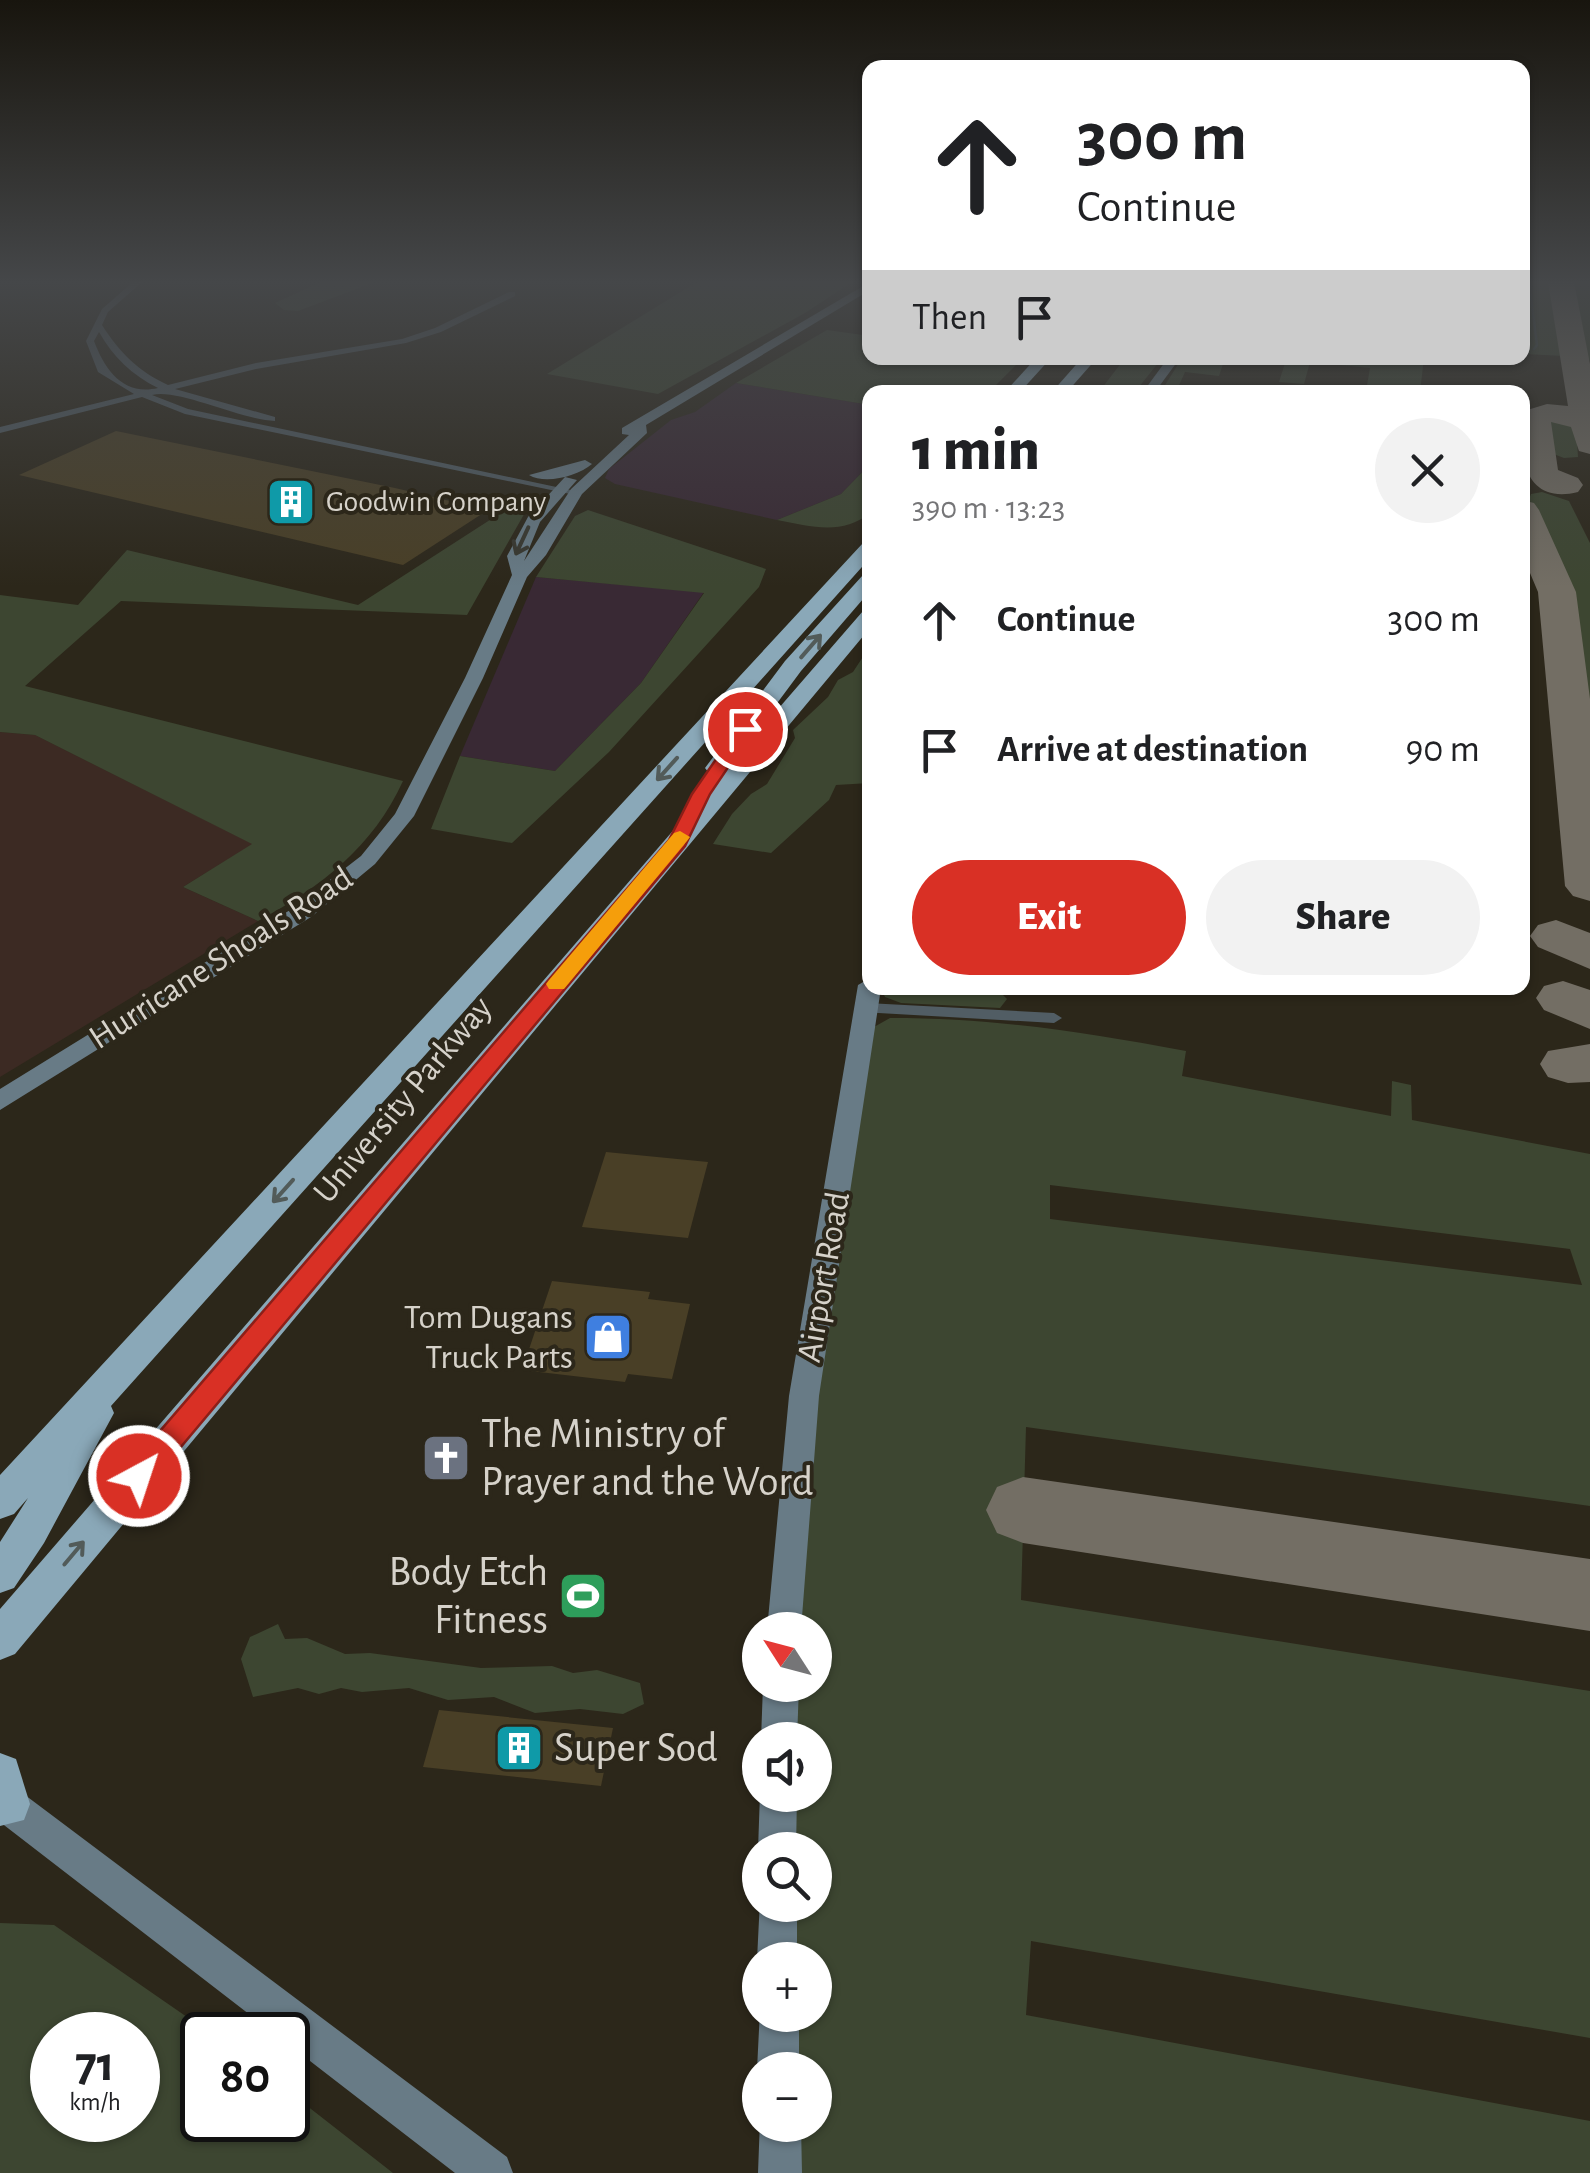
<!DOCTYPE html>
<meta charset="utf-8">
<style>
:root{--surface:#fff;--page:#f2f2f2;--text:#202124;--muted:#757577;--accent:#d93025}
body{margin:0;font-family:"Alegreya Sans",sans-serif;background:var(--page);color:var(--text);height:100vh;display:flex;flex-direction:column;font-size:38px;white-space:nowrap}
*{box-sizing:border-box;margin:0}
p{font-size:32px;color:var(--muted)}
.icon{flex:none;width:55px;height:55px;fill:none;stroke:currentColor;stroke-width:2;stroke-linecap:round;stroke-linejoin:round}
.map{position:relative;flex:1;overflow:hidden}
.panel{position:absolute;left:862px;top:385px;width:668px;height:610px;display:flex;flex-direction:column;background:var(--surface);border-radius:20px;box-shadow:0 2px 8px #0004}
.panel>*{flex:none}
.guide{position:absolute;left:862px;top:60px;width:668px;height:305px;border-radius:20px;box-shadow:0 2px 8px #0004;background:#fff;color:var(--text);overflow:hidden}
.needle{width:65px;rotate:306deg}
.buttons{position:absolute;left:742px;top:1612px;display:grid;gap:20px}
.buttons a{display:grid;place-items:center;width:90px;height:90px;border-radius:50%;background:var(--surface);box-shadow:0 2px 8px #0004;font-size:50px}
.speed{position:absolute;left:30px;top:2012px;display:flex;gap:20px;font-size:50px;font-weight:700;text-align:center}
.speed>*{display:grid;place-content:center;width:130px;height:130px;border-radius:50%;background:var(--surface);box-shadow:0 2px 8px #0004;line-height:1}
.speed small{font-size:25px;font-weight:400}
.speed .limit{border:5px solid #111;border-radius:15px;background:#fff;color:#111}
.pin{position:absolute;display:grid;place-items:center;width:85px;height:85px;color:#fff;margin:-42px;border:5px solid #fff;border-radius:50%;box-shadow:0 2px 10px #0007}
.me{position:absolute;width:110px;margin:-55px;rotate:40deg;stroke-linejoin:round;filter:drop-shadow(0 0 8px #0008)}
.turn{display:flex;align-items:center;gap:35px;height:210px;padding:0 50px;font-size:45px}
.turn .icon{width:130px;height:130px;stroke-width:2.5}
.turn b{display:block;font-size:70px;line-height:85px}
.then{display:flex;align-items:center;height:95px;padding:0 50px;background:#0003;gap:20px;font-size:38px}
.round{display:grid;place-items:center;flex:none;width:105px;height:105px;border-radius:52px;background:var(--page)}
.overview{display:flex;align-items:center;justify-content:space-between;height:170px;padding:0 50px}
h1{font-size:60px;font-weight:800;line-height:75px}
.action{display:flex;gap:20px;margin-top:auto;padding:20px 50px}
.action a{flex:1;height:115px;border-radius:60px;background:var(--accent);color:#fff;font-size:40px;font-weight:800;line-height:115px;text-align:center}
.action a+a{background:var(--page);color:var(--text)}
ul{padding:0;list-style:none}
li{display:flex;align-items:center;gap:30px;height:130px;padding:0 50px}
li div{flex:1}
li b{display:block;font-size:38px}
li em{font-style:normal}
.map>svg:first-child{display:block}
.commercial{fill:#392934}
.education{fill:#3c2a23}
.green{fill:#3d4631;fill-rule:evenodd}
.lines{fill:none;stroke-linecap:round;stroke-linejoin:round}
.stream{stroke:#404d4e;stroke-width:2.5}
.taxiway{fill:#736e64;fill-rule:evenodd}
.building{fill:#493f26}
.street{fill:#515d64;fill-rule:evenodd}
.secondary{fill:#687b86;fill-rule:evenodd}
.highway{fill:#8aa8b8;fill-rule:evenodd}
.oneway{stroke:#383830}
.oneway2{stroke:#525b59}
.route{fill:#d93025;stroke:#8d1f18;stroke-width:2.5}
.slow{fill:#f59e0b}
.labels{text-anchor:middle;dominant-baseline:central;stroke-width:8;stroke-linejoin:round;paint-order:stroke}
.far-poi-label{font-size:30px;fill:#d6d2ca;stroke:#2c271a;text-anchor:start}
.street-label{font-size:35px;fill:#d6d2ca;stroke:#2c271a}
.poi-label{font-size:35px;fill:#d6d2ca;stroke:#2c271a;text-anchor:end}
.near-poi-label{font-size:42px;fill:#d6d2ca;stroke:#2c271a;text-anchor:start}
</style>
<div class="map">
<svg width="1590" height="2173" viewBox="0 0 1590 2173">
<rect width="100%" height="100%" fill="#2c271a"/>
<g class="commercial">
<path d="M736,383L870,405V464L841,494L777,520L615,484L605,478L609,469L671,420L695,412Z"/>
<path d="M536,577L704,592L641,683L555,771L460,756Z"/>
</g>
<path class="education" d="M0,732L35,735L253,844L183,887L258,921L0,1077Z"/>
<g class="green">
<path d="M321,282H375L298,311L284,310L275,303Z"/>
<path d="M697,282H852L805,313L658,394L547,374Z"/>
<path d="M1552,282L1564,356L1523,354V282Z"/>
<path d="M1590,282V360L1584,359L1570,282Z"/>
<path d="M827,330L870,336V358H1023L989,392H870V405L736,383Z"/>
<path d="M1125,358H1162L1135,392H1099Z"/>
<path d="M1182,358H1225L1219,376L1185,372L1176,392L1162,390Z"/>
<path d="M1266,358H1424L1420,392L1366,391L1370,368L1310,362L1304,384L1279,382L1286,360Z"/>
<path d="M1555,417L1576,423L1578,457L1564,458L1551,453L1546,418Z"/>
<path d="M870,464V513C842,536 810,526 777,520L841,494Z"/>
<path d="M1542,492L1569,501L1590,543V759L1585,754L1566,583L1529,499L1531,494Z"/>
<path d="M527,496L531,502L467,615L121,601L25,686L403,781C373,847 321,887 258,921L183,887L252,844L35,735L0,732V595L78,605L127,550L358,605Z"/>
<path d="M588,510L766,569L759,587L609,752L512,843L431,829L460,756L555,771L641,683L704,593L536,577L575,516Z"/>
<path d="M870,646V783L836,785L829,800L771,853L713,844L732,814L751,794L767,784L795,738L793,730L828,697L838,680L853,672Z"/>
<path d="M881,988H964L1003,995L1007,999L1000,1008L901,1003L885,997Z"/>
<path d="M890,1018C995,1018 1084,1032 1186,1051L1182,1076L1391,1116L1392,1081L1411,1085L1412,1120L1590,1154V1506L1026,1427L1021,1600L1590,1691V2038L1031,1941L1026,2015L1590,2121V2173H801L800,2125H815V2070H798L796,2015H815V1960H795L794,1905H815V1850H794L795,1795H815V1740H795V1685H815V1630H798L815,1416L874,1027ZM1050,1185L1570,1249L1582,1285L1050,1219Z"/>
<path d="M278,1624L285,1639L307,1638L345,1654L370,1653L481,1668L552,1666L573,1673L597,1670L640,1683L644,1704L623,1714L580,1709L535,1713L494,1697L448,1700L409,1688L362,1692L341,1688L319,1694L298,1688L253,1697L241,1659L250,1637Z"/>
<path d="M0,1923L54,1925L213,2035H202V2120H288V2091L393,2173H0ZM52,2035H138V2120H52Z"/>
</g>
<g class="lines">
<path class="stream" d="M1529,282L1537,345L1534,349"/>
<g class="taxiway">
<path d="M1548,282H1574L1590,364V454L1579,451L1571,427L1551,422L1558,470L1578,478L1583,485L1578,492C1523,506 1516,451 1524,411L1547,404L1568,406Z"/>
<path d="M1522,500L1534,503L1539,510L1576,592L1590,699V901L1573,896L1565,886L1538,592L1522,554Z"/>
<path d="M1556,920L1590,933V969L1538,947L1530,936L1538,925Z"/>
<path d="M1563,981L1590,990V1029L1544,1010L1536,998L1544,986Z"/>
<path d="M1590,1044V1082L1568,1083L1548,1077L1540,1064L1548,1051Z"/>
<path d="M1023,1477L1590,1559V1631L1023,1543L997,1533L986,1510L997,1487Z"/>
</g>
</g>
<g class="building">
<path d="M116,431L395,488L488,510L403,565L19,475Z"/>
<path d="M606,1152L708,1162L688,1238L582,1227Z"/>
<path d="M552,1281L650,1292L648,1299L690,1304L672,1379L628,1374L625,1382L522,1370Z"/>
<path d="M439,1710L613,1728L601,1786L423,1767Z"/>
</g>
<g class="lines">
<g class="street">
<path d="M133,282H142L108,312L102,325C120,353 138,371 168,385L256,363L402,339L435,328L509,292H515V296L441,332L406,343L256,369L175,389L275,417V421C241,420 178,388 152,395L188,409L580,492L575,495L185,414L142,397L0,433V427L134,394L98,372L86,341L102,309ZM99,332C113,357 132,375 158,388C123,396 105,370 94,341Z"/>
<path d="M867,1003L1054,1013L1062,1018L1054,1023L861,1012L859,1008Z"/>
</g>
<g class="secondary">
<path d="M870,282V290L646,425L647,433L582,494L546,555L527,577L483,678L414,816L375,864L311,917L0,1110V1089L295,907L361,856L395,814L465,678L512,575L507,556L528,517L565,477L577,480L540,522L524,561L571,489L629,435L622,434V428Z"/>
<path d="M1168,358H1180L1155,392H1143Z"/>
<path d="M585,460L592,464C578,476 545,485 529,475Z"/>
<path d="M870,978V988H881L819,1396L801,1630H767L789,1396L858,985Z"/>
<path d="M763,1685H799L797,1740H761Z"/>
<path d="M0,1780L13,1786L507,2157L513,2173H455L288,2044V2035H276L0,1822Z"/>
<path d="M760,1793L797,1795L796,1850H760V1855L758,1850Z"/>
<path d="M760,1899V1905H797V1960H760V1967L757,1960Z"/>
<path d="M760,2009V2015H799V2070H760V2077L757,2070Z"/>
<path d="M760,2119V2125H801L802,2173H758Z"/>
</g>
<g class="highway">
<path d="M1036,358H1051L1020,392H1005Z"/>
<path d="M1082,358H1097L1067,392H1052Z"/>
<path d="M870,541V558L111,1406L114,1413L44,1543L14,1588L0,1593V1542L28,1498L14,1514L0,1519V1475L863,543Z"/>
<path d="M870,573V591L801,671L740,753L863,611L870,609V628L15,1654L0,1660V1609L722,774L709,773L705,768L785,661L863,575Z"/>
<path d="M0,1753L16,1759L30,1804L24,1820L0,1826Z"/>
</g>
</g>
<defs><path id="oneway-shaft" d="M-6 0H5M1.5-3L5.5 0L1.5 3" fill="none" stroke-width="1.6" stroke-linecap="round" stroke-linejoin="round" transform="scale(2.5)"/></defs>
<use class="oneway" href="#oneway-shaft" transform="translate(522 541) rotate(115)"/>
<g class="oneway2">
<use href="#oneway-shaft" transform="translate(811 646) rotate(-49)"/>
<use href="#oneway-shaft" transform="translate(667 769) rotate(132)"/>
<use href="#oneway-shaft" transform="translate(283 1191) rotate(132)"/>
<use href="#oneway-shaft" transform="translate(74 1553) rotate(-50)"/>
</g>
<linearGradient id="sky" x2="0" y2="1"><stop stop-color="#18150e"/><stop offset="0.48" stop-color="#454749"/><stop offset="1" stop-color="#454749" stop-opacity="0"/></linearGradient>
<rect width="1590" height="587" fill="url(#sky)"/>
<path class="route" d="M745,724L754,729L710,794L685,846L149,1485L139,1488L129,1485L125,1476L129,1467L669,840L692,794L739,726Z"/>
<path class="slow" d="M680,831L690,837L687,841L564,989H549L546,984L549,980L674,833Z"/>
<defs>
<g id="building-square" transform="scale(2.5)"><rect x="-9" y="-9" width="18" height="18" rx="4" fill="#0f9aa8" stroke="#2c271a"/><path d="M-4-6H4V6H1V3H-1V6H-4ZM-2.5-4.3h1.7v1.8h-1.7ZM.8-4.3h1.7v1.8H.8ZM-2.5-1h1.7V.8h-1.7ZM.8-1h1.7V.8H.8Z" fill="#fff"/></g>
<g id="shop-square" transform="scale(2.5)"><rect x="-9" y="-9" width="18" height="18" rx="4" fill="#3f7fe0" stroke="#2c271a"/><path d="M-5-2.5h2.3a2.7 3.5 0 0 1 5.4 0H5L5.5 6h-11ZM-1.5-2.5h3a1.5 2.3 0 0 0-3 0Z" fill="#fff"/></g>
<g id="church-square" transform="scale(2.5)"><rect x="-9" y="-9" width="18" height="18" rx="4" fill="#6b7280" stroke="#2c271a"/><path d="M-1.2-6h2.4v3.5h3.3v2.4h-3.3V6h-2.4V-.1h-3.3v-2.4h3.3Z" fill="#fff"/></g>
<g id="stadium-square" transform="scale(2.5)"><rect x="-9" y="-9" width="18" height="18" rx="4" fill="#2e9e5b" stroke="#2c271a"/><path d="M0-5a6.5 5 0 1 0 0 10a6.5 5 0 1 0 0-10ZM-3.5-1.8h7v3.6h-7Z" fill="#fff"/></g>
</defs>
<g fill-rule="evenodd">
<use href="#building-square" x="291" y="502"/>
<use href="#shop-square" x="608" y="1337"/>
<use href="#church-square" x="446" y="1458"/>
<use href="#stadium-square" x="583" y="1596"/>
<use href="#building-square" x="519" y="1748"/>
</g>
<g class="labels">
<g class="far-poi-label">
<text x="326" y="502">Goodwin Company</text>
</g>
<g class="street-label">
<text transform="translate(221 958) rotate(-33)">Hurricane Shoals Road</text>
<text transform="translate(403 1100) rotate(-50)">University Parkway</text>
<text transform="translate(824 1277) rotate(-80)">Airport Road</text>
</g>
<g class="poi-label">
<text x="573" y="1317">Tom Dugans<tspan x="573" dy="40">Truck Parts</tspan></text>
</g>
<g class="near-poi-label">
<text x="481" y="1434">The Ministry of<tspan x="481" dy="48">Prayer and the Word</tspan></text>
<text x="548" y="1572" text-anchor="end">Body Etch<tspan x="548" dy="48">Fitness</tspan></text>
<text x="554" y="1748">Super Sod</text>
</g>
</g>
</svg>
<div class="buttons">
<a><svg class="needle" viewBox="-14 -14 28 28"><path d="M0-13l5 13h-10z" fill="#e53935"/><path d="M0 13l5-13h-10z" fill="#757577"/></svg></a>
<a><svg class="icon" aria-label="sound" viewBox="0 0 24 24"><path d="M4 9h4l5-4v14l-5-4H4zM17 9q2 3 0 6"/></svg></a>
<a><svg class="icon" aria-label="search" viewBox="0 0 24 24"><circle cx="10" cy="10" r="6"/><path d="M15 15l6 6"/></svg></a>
<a>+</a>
<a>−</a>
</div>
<div class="speed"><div>71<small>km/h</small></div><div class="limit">80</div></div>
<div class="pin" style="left:745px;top:729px;background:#d93025"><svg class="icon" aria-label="arrive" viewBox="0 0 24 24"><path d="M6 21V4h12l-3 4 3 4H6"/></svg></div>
<svg class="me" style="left:139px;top:1476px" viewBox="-20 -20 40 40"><circle r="17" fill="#d93025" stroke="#fff" stroke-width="3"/><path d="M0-11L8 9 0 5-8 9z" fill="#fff"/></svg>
<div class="guide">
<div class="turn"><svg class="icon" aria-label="ahead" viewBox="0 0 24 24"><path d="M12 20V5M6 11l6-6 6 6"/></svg><div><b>300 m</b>Continue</div></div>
<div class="then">Then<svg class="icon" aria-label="arrive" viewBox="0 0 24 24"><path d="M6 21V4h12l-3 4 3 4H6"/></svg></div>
</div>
<section class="panel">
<div class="overview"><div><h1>1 min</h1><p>390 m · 13:23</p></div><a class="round"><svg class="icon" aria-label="close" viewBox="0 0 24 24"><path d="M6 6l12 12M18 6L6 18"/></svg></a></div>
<ul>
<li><svg class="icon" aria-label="ahead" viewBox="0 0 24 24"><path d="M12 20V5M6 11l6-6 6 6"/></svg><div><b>Continue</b></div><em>300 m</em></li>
<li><svg class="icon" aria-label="arrive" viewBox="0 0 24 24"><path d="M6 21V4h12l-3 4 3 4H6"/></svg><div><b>Arrive at destination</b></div><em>90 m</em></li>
</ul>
<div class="action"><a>Exit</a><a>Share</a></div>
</section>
</div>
